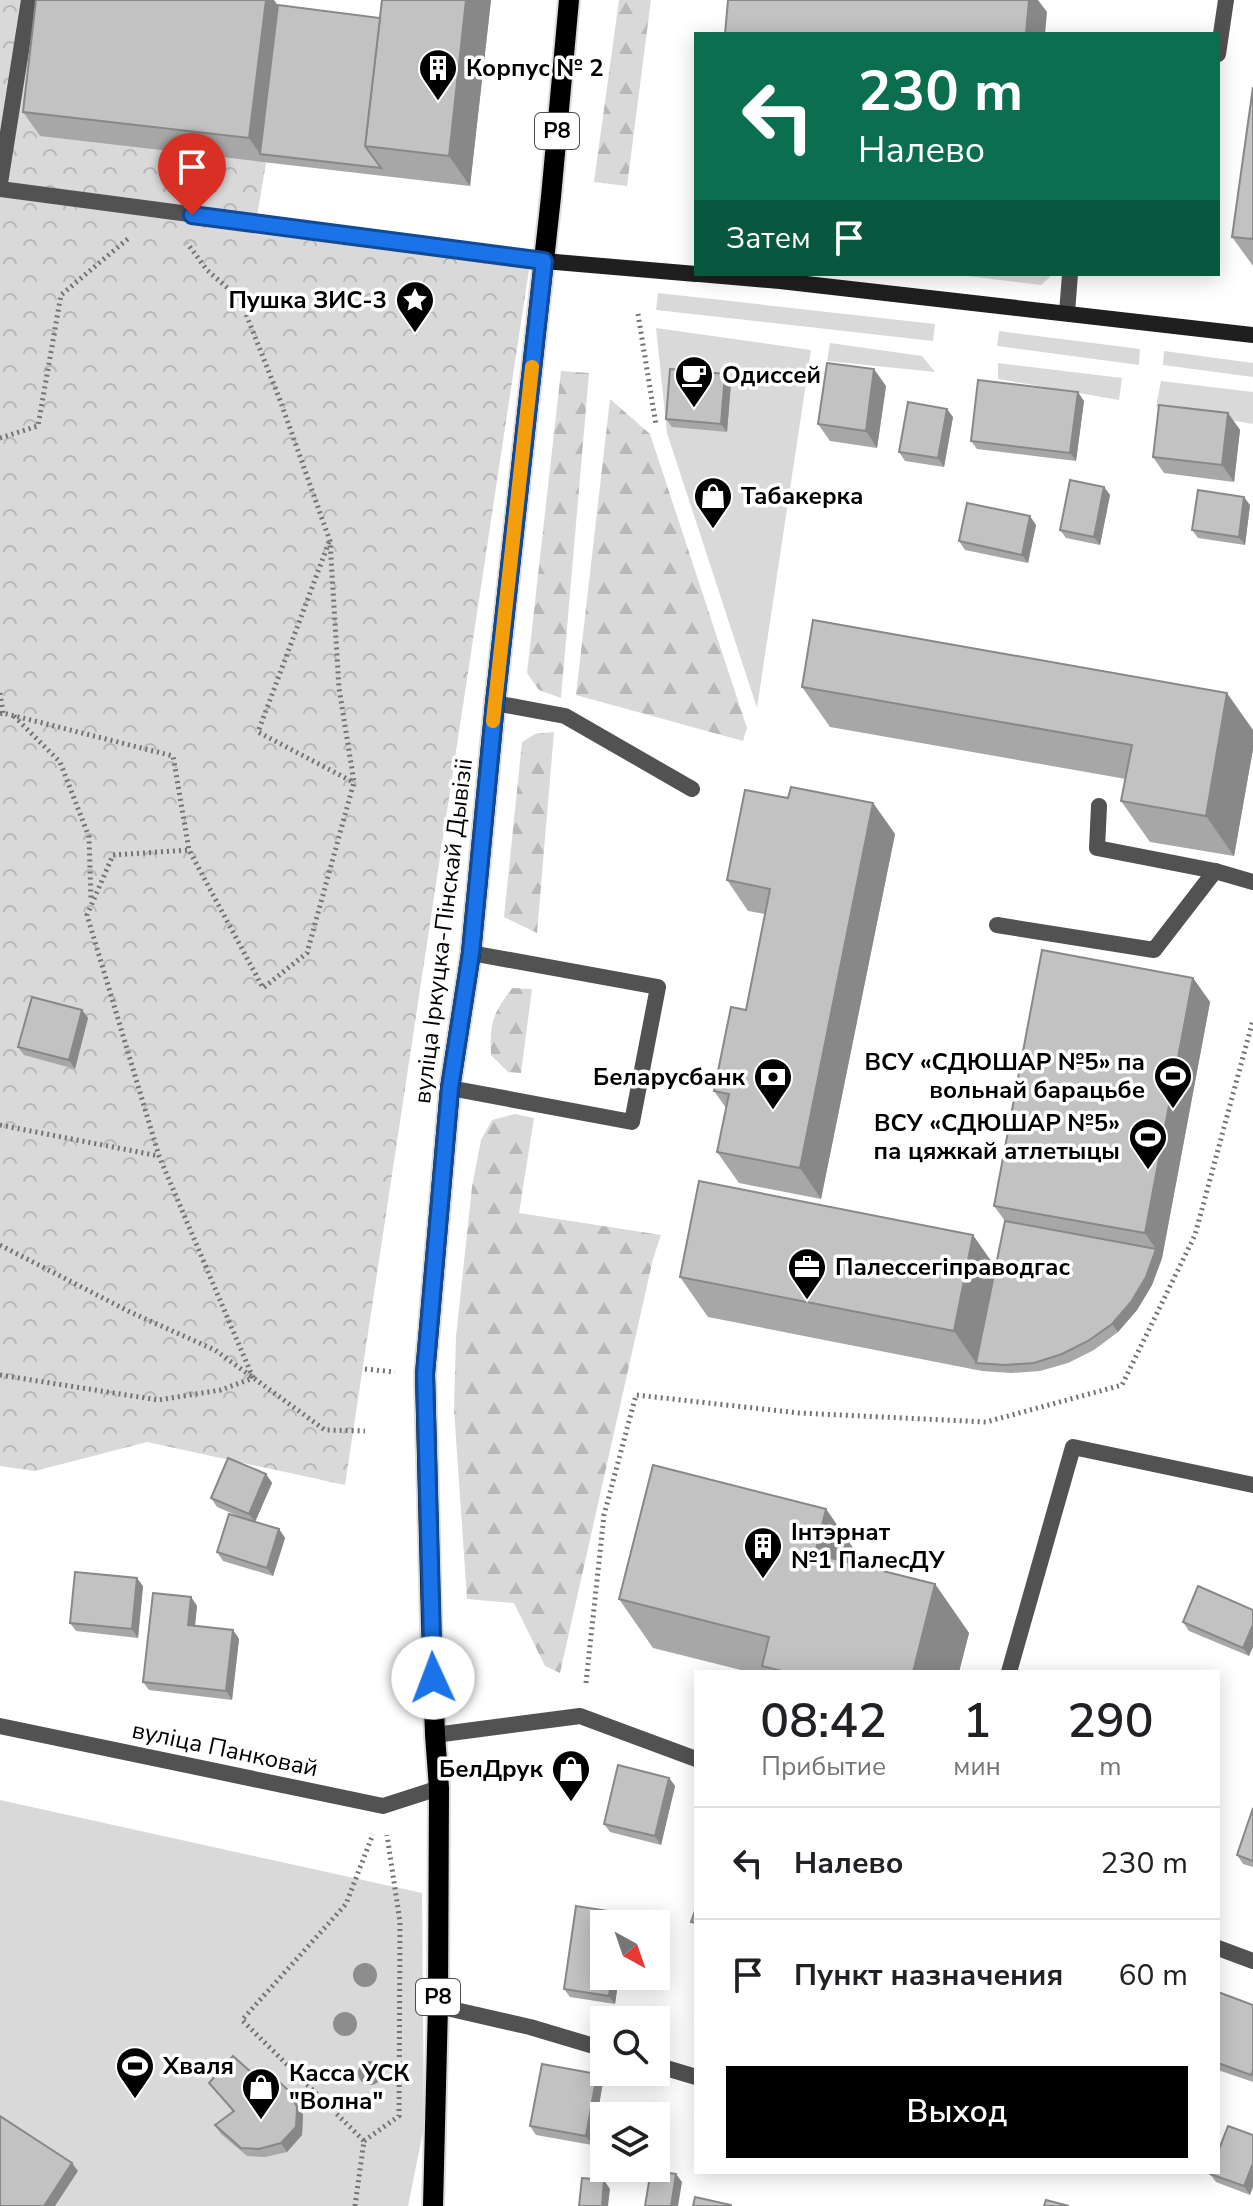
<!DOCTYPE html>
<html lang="ru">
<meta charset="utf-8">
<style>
:root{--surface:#fff;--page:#f2f2f2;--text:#202124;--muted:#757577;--line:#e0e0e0;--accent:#000}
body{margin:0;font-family:"Nunito Sans",sans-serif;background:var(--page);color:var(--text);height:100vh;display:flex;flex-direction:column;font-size:30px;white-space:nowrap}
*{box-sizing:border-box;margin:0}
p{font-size:26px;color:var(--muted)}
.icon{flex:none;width:44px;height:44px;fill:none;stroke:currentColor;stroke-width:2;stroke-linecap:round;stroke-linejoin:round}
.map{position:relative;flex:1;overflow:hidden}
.sheet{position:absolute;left:694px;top:1670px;width:526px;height:504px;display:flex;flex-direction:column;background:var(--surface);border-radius:0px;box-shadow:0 4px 20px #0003}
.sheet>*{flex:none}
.banner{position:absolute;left:694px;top:32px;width:526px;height:244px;border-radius:0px;box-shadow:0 4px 20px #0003;background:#0b6e4f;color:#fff;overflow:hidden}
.needle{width:52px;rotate:140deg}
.tools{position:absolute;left:590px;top:1910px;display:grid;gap:16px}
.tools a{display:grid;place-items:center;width:80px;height:80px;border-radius:0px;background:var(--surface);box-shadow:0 4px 20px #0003;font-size:40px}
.pin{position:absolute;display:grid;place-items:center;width:68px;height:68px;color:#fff;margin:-82px -34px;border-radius:50% 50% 50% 0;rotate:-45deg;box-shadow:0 0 8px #0007}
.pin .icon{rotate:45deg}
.me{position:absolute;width:88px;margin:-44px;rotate:358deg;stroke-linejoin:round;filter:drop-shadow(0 0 6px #0008)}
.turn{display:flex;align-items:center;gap:28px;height:168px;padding:0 32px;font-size:36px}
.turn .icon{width:104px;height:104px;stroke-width:2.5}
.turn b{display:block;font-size:56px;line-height:68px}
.then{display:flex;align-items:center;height:76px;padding:0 32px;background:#0003;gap:16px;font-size:30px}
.eta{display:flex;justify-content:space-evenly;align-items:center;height:136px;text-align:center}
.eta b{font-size:48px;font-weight:600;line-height:56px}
.cta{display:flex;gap:16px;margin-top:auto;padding:16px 32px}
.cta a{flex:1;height:92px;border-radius:0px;background:var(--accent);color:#fff;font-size:32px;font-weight:600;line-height:92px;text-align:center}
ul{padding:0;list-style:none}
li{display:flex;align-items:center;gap:24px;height:112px;padding:0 32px;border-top:2px solid var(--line)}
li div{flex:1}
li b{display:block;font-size:30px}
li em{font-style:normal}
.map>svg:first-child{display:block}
.grass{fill:#d9d9d9}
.forest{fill:url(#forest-firs)}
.park{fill:url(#park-crowns)}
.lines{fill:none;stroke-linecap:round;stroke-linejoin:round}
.primary-casing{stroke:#dbdbdb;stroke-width:24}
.path{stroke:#747474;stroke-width:5;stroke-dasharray:2 4;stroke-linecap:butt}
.lane{stroke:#525252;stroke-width:16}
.street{stroke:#525252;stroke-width:16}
.secondary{stroke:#1f1f1f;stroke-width:16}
.primary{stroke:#000;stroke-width:20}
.tree{fill:#8d8d8d}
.wall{fill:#a7a7a7}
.shaded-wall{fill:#888}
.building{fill:#c2c2c2;stroke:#888;stroke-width:2}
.route-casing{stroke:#114b97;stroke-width:20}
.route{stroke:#1a73e8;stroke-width:14}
.slow{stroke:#f59e0b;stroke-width:14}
.labels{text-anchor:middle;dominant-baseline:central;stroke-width:7;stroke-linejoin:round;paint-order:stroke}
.shield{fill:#fff;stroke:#4c4c4c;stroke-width:2}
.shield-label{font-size:22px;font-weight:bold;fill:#000}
.poi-label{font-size:24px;font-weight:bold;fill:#000;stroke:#fff;text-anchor:start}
.street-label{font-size:24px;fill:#000;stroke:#fff}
</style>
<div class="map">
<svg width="1253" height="2206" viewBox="0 0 1253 2206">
<defs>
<pattern id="forest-firs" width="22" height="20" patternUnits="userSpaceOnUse" patternTransform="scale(2)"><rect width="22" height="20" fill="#d9d9d9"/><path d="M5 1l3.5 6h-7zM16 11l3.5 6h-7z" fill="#b8b8b8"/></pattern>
<pattern id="park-crowns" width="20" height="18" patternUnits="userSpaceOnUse" patternTransform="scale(2)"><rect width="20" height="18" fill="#d9d9d9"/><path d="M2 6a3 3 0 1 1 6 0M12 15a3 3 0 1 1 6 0" fill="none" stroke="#b8b8b8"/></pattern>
</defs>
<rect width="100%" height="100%" fill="#fff"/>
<g class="grass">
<path d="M952,274H1050V277L1041,285Z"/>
<path d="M658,293L935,324L933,341L656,310Z"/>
<path d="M656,328L811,350L757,708L667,433Z"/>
<path d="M999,331L1140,349L1139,365L997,346Z"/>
<path d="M830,343L922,356L935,372L827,361Z"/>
<path d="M1164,351L1253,363V377L1163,365Z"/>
<path d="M998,363L1122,378L1119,400L998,379Z"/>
<path d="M1161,381L1253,392V424L1156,407Z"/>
<path d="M0,1800L422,1893L424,2127L408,2206H0Z"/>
</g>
<g class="forest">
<path d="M619,0H651L627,186L594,182Z"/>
<path d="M561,371L589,373L561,698L539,690L527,673Z"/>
<path d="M610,399L650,434L747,728L743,741L576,695Z"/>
<path d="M554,732L537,933L504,917L522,742L535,734Z"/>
<path d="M512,988L532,989L521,1073L508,1072L491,1055C490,1022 492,1015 512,988Z"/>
<path d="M515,1114L534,1118L519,1213L661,1235L653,1259L560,1673L545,1666L514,1603L467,1599L454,1409L456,1337L472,1187L481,1140L492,1120Z"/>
</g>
<path class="park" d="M0,0H55L266,163L254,234L530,263L345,1485L147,1442L35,1471L0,1466Z"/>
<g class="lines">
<g class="primary-casing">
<path id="primary" d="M433,2206L438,2006L439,1788L435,1735L431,1621L425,1374L450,1088L471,953L495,703L551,197L569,0"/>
</g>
<g class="path">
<path d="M638,314L656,425"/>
<path d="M0,438L38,426L61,295L130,237"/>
<path d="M329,542L258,732L353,782"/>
<path d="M0,693L3,713"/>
<path d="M0,714L3,713L173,756L189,850"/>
<path d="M14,716L60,762L89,837L91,901"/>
<path d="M0,1125L159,1156"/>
<path d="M0,1245L130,1312L215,1350L325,1430L365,1431"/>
<path d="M365,1369L395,1372"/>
<path d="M0,1375L158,1400L221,1390L253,1378L159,1156L87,915L113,855L189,850L263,988L307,953L354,782L339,688L330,541L280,400L240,299L207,270L187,243"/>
<path d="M586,1683L604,1515L636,1395L799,1413L986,1422L1122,1385L1195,1235L1253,1020"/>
<path d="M364,2141L399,2116L400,1922L387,1835"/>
<path d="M355,2206L364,2141L242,2020L346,1904L373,1834"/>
</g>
<g class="lane">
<path d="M1218,54L1226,0"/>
<path d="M0,183L29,0"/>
<path d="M0,189L544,261"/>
<path d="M1067,313L1070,274"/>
<path d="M495,703L565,716L692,789"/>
<path d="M1099,806L1097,848L1215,871L1253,882"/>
<path d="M997,925L1154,950L1215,871"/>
<path d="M450,1088L632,1122L658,987L471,953"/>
<path d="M1009,1672L1073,1447L1253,1485"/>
<path d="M438,2006L530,2027L604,2049"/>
<path d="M656,2065L696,2077"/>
</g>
<g class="street">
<path d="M0,1726L383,1806L439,1788"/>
<path d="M435,1735L580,1716L696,1759"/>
<path d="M1218,1948L1253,1961"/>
</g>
<g class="secondary">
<path d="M544,261L696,274"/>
<path d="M699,274L780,281L1253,335"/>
</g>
<use href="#primary" class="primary"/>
</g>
<g class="tree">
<circle cx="365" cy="1975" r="12"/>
<circle cx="345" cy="2024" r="12"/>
<circle cx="370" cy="2073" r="12"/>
</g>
<g class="wall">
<path d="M382,0H491L470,186L40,136L23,112L278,5L380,18Z"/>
<path d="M1253,87V266L1232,237Z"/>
<path d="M731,383L727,432L672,427L666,419Z"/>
<path d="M886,386L877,448L830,441L818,424Z"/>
<path d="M1084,401L1076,461L977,449L971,441Z"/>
<path d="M1228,413L1240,430L1234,482L1164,473L1153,457Z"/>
<path d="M953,417L944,467L905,461L899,452Z"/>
<path d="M1104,487L1110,495L1100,545L1066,538L1060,530Z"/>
<path d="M1250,505L1245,545L1198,538L1192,530Z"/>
<path d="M1036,525L1028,563L965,550L959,541Z"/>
<path d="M802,687L1253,730V749L1234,856L1150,842L1121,801L1126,779L830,727Z"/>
<path d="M788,798L873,803L895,834L821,1199L739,1183L717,1152L726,1108L714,1091L746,1010L765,914L748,911L727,880Z"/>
<path d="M1193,978L1210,1002L1162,1258L1152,1285L1137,1310L1118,1332L1094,1350L1068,1363L1040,1371L1011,1373L982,1371L708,1317L680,1277L995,1267L1005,1221L994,1206Z"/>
<path d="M82,1010L88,1018L75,1069L24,1055L18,1047Z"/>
<path d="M266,1474L272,1483L255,1522L279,1529L285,1538L273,1576L223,1561L217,1552L250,1521L217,1507L211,1498Z"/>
<path d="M826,1509L860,1558L859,1565L935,1584L969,1633L959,1672H749L653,1648L619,1599Z"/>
<path d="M143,1586L138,1638L76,1631L70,1623Z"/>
<path d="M191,1597L197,1606L195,1626L233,1630L239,1639L232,1700L149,1690L143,1682Z"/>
<path d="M1253,1610L1249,1656L1189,1631L1183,1622Z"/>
<path d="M669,1778L675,1786L661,1845L610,1832L604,1824Z"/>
<path d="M1253,1808V1867L1243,1864L1237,1855Z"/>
<path d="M576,1906L621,1913L627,1921L626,1924H604V1976H619L615,2004L570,1997L564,1989Z"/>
<path d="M1218,1992L1253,2005V2082L1218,2070Z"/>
<path d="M252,2073L295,2100L303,2115L302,2135L287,2152L265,2157L247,2156L221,2134L215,2125L233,2112L209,2083Z"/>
<path d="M597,2074L603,2082L592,2145L536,2135L530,2126Z"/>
<path d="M1253,2135L1250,2195L1216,2182L1210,2174Z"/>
</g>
<g class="shaded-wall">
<path d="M266,0H274L284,14L260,154L249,138Z"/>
<path d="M466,0H491L470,186L449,156Z"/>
<path d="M1029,0H1038L1047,12L1045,34H1026Z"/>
<path d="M874,369L886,386L877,448L866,431Z"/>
<path d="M725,374L731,383L727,432L721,424Z"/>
<path d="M1078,392L1084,401L1076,461L1070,453Z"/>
<path d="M947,409L953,417L944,467L938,458Z"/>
<path d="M1228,413L1240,430L1234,482L1222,465Z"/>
<path d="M1104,487L1110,495L1100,545L1094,537Z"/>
<path d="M1244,497L1250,505L1245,545L1239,537Z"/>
<path d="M1030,516L1036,525L1028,563L1022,555Z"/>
<path d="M1227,693L1253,730V749L1234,856L1206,816Z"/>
<path d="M873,803L895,834L821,1199L800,1168Z"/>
<path d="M1193,978L1210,1002L1162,1258L1152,1285L1137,1310L1118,1332L1112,1324L1156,1249L1145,1233Z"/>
<path d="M82,1010L88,1018L75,1069L69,1060Z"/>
<path d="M973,1235L1001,1275L976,1363L954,1331Z"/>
<path d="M266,1474L272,1483L255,1522L249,1514Z"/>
<path d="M826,1509L860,1558L849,1603L815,1554Z"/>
<path d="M279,1529L285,1538L273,1576L267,1568Z"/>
<path d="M137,1578L143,1586L138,1638L132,1629Z"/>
<path d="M935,1584L969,1633L959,1672H913Z"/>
<path d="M191,1597L197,1606L194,1634L188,1625Z"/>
<path d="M1253,1625V1647L1249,1656L1243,1648Z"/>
<path d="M233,1630L239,1639L232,1700L226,1691Z"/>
<path d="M669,1778L675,1786L661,1845L655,1836Z"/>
<path d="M621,1913L627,1921L626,1924H619Z"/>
<path d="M612,1976H619L615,2004L609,1996Z"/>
<path d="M597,2074L603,2082L592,2145L586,2136Z"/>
<path d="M289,2091L303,2115L302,2135L287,2152L281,2143Z"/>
<path d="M72,2163L78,2171L55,2206H44Z"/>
<path d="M1253,2163V2187L1250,2195L1244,2186Z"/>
<path d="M676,2174L682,2182L678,2206H671Z"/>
<path d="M604,2180L610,2189L608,2206H602Z"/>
</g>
<g class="building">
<path d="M36,0H266L249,138L23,112Z"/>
<path d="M382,0H466L449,156L365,146Z"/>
<path d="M728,0H1029L1026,34H725Z"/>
<path d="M278,5L380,18L365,146L381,168L260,154Z"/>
<path d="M1253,87V239L1232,237Z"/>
<path d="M827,363L874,369L866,431L818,424Z"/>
<path d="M670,369L725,374L721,424L666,419Z"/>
<path d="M978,380L1078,392L1070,453L971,441Z"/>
<path d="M908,402L947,409L938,458L899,452Z"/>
<path d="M1159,405L1228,413L1222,465L1153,457Z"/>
<path d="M1070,480L1104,487L1094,537L1060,530Z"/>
<path d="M1198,490L1244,497L1239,537L1192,530Z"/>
<path d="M967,503L1030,516L1022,555L959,541Z"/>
<path d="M813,620L1227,693L1206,816L1121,801L1132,745L802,687Z"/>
<path d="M791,787L873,803L800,1168L717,1152L729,1094L714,1091L731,1007L746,1010L770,889L727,880L745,790L788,798Z"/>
<path d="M1042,950L1193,978L1145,1233L994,1206Z"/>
<path d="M32,997L82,1010L69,1060L18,1047Z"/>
<path d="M699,1181L973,1235L954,1331L680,1277Z"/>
<path d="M1005,1221L1156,1249L1146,1277L1131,1302L1112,1324L1088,1341L1062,1354L1034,1363L1005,1365L976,1363Z"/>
<path d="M228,1458L266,1474L249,1514L211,1498Z"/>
<path d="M653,1465L826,1509L815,1554L935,1584L913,1672H786L762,1666L769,1637L619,1599Z"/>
<path d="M229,1514L279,1529L267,1568L217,1552Z"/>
<path d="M75,1572L137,1578L132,1629L70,1623Z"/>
<path d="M1198,1586L1253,1610V1625L1243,1648L1183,1622Z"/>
<path d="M153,1593L191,1597L188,1625L233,1630L226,1691L143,1682Z"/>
<path d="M618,1765L669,1778L655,1836L604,1824Z"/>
<path d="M1253,1808V1861L1237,1855Z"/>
<path d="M576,1906L621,1913L619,1924H604V1976H612L609,1996L564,1989Z"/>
<path d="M696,1908V1923L691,1922Z"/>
<path d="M1218,1992L1253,2005V2070L1251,2075L1218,2063Z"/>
<path d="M233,2056L252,2073L271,2074L289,2091L297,2107L296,2127L281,2143L259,2149L241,2148L215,2125L234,2111L209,2083Z"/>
<path d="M542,2064L597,2074L586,2136L530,2126Z"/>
<path d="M0,2116L72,2163L44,2206H0Z"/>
<path d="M1228,2126L1253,2135V2163L1244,2186L1210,2174V2172H1218V2152Z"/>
<path d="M651,2170L676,2174L671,2206H645Z"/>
<path d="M582,2178L604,2180L602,2206H579Z"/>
<path d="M695,2197L731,2205V2206H693Z"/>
<path d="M1046,2200L1069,2206H1044Z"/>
</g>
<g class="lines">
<g class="route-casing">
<path id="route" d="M192,215L544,261L495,703L471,953L450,1088L425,1374L433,1678"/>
</g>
<use href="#route" class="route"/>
<path class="slow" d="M493,721L532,367"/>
</g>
<defs>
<g id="building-pin" transform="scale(2)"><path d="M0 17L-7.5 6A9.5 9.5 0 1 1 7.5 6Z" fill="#000" stroke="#fff"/><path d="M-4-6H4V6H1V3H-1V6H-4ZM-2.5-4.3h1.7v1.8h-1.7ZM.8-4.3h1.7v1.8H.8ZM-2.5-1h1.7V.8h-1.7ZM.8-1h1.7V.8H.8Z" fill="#fff"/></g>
<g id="sight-pin" transform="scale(2)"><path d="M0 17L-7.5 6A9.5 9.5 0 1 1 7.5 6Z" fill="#000" stroke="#fff"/><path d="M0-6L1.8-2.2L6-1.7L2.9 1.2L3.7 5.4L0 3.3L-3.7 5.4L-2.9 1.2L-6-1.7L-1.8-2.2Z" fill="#fff"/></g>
<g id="cafe-pin" transform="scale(2)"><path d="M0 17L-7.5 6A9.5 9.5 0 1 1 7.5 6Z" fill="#000" stroke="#fff"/><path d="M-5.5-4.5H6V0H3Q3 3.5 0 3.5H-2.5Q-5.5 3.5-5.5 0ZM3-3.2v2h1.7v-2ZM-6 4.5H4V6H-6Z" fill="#fff"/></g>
<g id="shop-pin" transform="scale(2)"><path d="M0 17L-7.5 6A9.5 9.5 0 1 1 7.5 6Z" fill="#000" stroke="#fff"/><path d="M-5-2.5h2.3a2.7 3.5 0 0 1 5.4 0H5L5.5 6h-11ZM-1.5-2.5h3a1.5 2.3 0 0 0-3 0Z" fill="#fff"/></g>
<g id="stadium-pin" transform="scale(2)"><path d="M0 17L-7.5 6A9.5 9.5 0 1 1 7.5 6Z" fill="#000" stroke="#fff"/><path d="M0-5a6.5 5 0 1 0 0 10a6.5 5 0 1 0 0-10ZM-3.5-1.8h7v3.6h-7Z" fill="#fff"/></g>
<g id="bank-pin" transform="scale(2)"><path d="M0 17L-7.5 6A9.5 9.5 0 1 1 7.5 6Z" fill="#000" stroke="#fff"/><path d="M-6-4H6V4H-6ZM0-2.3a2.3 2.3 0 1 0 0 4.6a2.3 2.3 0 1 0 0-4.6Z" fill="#fff"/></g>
<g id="office-pin" transform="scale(2)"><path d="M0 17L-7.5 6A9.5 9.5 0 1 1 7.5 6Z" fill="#000" stroke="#fff"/><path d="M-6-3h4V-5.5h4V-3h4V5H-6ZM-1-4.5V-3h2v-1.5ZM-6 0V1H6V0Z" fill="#fff"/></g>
</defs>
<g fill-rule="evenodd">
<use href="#building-pin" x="438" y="68"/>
<use href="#sight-pin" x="415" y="300"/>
<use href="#cafe-pin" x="694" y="375"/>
<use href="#shop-pin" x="713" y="496"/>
<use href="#stadium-pin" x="1173" y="1076"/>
<use href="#bank-pin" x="773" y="1077"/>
<use href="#stadium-pin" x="1148" y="1137"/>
<use href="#office-pin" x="807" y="1267"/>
<use href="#building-pin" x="763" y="1546"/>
<use href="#shop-pin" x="571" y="1769"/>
<use href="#stadium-pin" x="135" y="2066"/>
<use href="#shop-pin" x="261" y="2087"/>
</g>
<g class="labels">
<g class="shield">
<rect x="535" y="113" width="44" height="36" rx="6"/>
<rect x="416" y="1979" width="44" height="36" rx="6"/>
</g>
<g class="shield-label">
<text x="557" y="131">Р8</text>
<text x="438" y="1997">Р8</text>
</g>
<g class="poi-label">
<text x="466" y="68">Корпус № 2</text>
<text x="387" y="300" text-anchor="end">Пушка ЗИС-3</text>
<text x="722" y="375">Одиссей</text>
<text x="741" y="496">Табакерка</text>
<text x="1145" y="1062" text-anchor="end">ВСУ «СДЮШАР №5» па<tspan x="1145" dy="28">вольнай барацьбе</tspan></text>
<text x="745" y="1077" text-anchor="end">Беларусбанк</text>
<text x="1120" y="1123" text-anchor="end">ВСУ «СДЮШАР №5»<tspan x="1120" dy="28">па цяжкай атлетыцы</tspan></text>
<text x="835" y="1267">Палессегіправодгас</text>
<text x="791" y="1532">Інтэрнат<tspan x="791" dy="28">№1 ПалесДУ</tspan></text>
<text x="543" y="1769" text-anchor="end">БелДрук</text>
<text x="163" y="2066">Хваля</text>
<text x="289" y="2073">Касса УСК<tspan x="289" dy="28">"Волна"</tspan></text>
</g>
<g class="street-label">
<text transform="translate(443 931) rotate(-83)">вуліца Іркуцка-Пінскай Дывізіі</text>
<text transform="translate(225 1749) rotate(12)">вуліца Панковай</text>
</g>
</g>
</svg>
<div class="tools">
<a><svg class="needle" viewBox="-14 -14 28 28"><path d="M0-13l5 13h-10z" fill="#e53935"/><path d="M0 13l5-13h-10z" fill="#757577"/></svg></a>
<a><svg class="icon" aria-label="search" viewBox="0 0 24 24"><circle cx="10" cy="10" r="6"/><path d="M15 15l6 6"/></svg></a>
<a><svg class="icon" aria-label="layers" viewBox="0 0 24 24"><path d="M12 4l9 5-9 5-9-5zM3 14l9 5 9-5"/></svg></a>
</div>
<div class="pin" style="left:192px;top:215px;background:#d93025"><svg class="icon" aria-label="arrive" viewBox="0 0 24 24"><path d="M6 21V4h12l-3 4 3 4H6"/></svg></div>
<svg class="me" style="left:433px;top:1678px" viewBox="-20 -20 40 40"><circle r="19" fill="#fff"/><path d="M0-13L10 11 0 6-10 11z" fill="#1a73e8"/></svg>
<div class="banner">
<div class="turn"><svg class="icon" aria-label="left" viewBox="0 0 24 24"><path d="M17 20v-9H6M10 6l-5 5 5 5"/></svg><div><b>230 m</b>Налево</div></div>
<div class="then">Затем<svg class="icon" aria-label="arrive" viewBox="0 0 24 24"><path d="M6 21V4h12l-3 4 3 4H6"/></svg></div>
</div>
<section class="sheet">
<div class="eta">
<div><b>08:42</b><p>Прибытие</p></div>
<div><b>1</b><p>мин</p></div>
<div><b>290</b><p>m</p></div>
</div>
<ul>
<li><svg class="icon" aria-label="left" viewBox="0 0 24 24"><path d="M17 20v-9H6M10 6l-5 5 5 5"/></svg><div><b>Налево</b></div><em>230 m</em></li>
<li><svg class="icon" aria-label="arrive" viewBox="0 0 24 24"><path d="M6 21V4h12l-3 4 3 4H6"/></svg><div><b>Пункт назначения</b></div><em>60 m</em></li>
</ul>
<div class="cta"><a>Выход</a></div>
</section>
</div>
